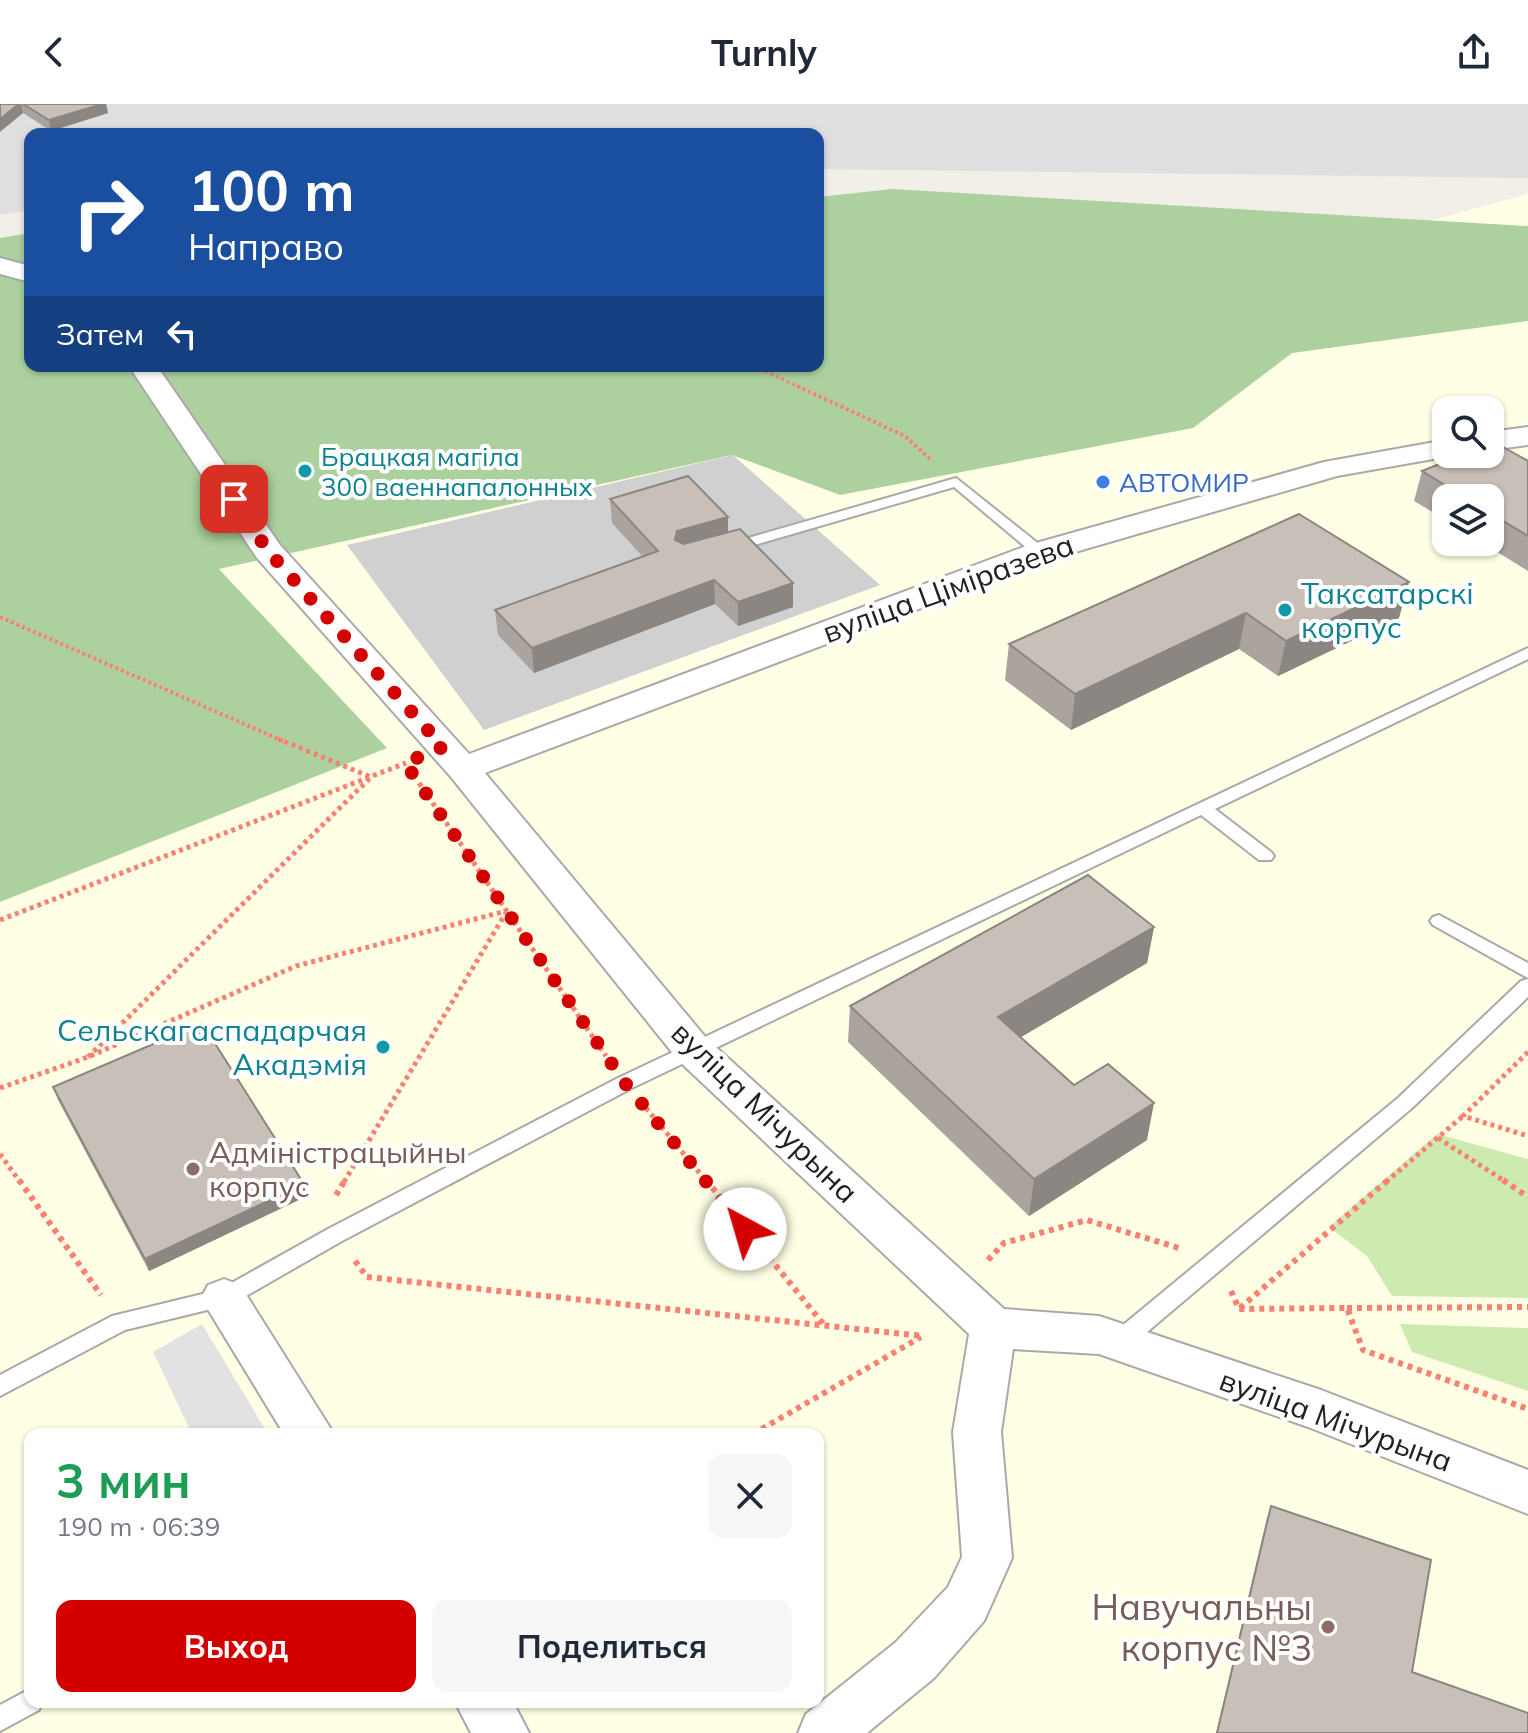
<!DOCTYPE html>
<html lang="ru">
<meta charset="utf-8">
<style>
:root{--surface:#fff;--page:#f6f6f7;--text:#1f2937;--muted:#747a83;--accent:#d40000}
body{margin:0;font-family:Mulish,sans-serif;background:var(--page);color:var(--text);height:100vh;display:flex;flex-direction:column;font-size:30px;white-space:nowrap}
*{box-sizing:border-box;margin:0}
p{font-size:26px;color:var(--muted)}
.icon{flex:none;width:44px;height:44px;fill:none;stroke:currentColor;stroke-width:2;stroke-linecap:round;stroke-linejoin:round}
.map{position:relative;flex:1;overflow:hidden}
.sheet{position:absolute;left:24px;top:1324px;width:800px;height:280px;display:flex;flex-direction:column;background:var(--surface);border-radius:16px;box-shadow:0 2px 6px #0004}
.sheet>*{flex:none}
.guide{position:absolute;left:24px;top:24px;width:800px;height:244px;border-radius:16px;box-shadow:0 2px 6px #0004;background:#1a4fa0;color:#fff;overflow:hidden}
.fabs{position:absolute;left:1432px;top:292px;display:grid;gap:16px}
.fabs a{display:grid;place-items:center;width:72px;height:72px;border-radius:16px;background:var(--surface);box-shadow:0 2px 6px #0004;font-size:40px}
.pin{position:absolute;display:grid;place-items:center;width:68px;height:68px;color:#fff;margin:-34px;border-radius:16px;box-shadow:0 4px 12px #0006}
.me{position:absolute;width:88px;margin:-44px;rotate:321deg;stroke-linejoin:round;filter:drop-shadow(0 0 6px #0008)}
.turn{display:flex;align-items:center;gap:28px;height:168px;padding:0 32px;font-size:36px}
.turn .icon{width:104px;height:104px;stroke-width:2.5}
.turn b{display:block;font-size:56px;line-height:68px}
.then{display:flex;align-items:center;height:76px;padding:0 32px;background:#0003;gap:16px;font-size:30px}
.round{display:grid;place-items:center;flex:none;width:84px;height:84px;border-radius:16px;background:var(--page)}
.headline{display:flex;align-items:center;justify-content:space-between;height:136px;padding:0 32px}
h1{font-size:48px;font-weight:700;line-height:60px;color:#1e9e55}
.cta{display:flex;gap:16px;margin-top:auto;padding:16px 32px}
.cta a{flex:1;height:92px;border-radius:16px;background:var(--accent);color:#fff;font-size:32px;font-weight:700;line-height:92px;text-align:center}
.cta a+a{background:var(--page);color:var(--text)}
header{display:flex;justify-content:space-between;align-items:center;height:104px;padding:0 32px;background:var(--surface);font-size:36px;font-weight:700}
.map>svg:first-child{display:block}
.residential{fill:#e0dfdf}
.education{fill:#ffffe5;fill-rule:evenodd}
.religious{fill:#d0d0d0}
.grass{fill:#cdebb0}
.forest{fill:#add19e}
.parking{fill:#e2e2e2}
.lines{fill:none;stroke-linecap:round;stroke-linejoin:round}
.service-casing{stroke:#a9a9a9;stroke-width:4}
.minor-casing{stroke:#a9a9a9;stroke-width:4}
.path-far3{stroke:#fa8072;stroke-width:3;stroke-dasharray:3 3;stroke-linecap:butt}
.path-far2{stroke:#fa8072;stroke-width:4;stroke-dasharray:3 3;stroke-linecap:butt}
.path-far1{stroke:#fa8072;stroke-width:5;stroke-dasharray:4 4;stroke-linecap:butt}
.path{stroke:#fa8072;stroke-width:6;stroke-dasharray:5 5;stroke-linecap:butt}
.service{fill:#fff;fill-rule:evenodd}
.minor{fill:#fff;fill-rule:evenodd}
.wall{fill:#aba49e}
.shaded-wall{fill:#8b8681}
.building{fill:#c7bfb8;stroke:#8b8681;stroke-width:2}
.route{stroke:#d40000;stroke-width:14;stroke-dasharray:0 25.2}
.culture-dot{fill:#0f9aa8;stroke:#fff;stroke-width:3}
.shop-dot{fill:#3f7fe0;stroke:#fff;stroke-width:3}
.education-dot{fill:#8d6e63;stroke:#fff;stroke-width:3}
.labels{text-anchor:middle;dominant-baseline:central;stroke-width:8;stroke-linejoin:round;paint-order:stroke}
.far-culture-label{font-size:26px;fill:#0d838f;stroke:#fff;text-anchor:start}
.far-shop-label{font-size:26px;fill:#366cbe;stroke:#fff;text-anchor:start}
.street-label{font-size:30px;fill:#222;stroke:#fff}
.culture-label{font-size:30px;fill:#0d838f;stroke:#fff;text-anchor:start}
.education-label{font-size:30px;fill:#785e54;stroke:#fff;text-anchor:start}
.near-education-label{font-size:36px;fill:#785e54;stroke:#fff;text-anchor:end}
</style>
<header><svg class="icon" aria-label="back" viewBox="0 0 24 24"><path d="M15 5l-7 7 7 7"/></svg>Turnly<svg class="icon" aria-label="share" viewBox="0 0 24 24"><path d="M12 15V3M7 8l5-5 5 5M5 13v7h14v-7"/></svg></header>
<div class="map">
<svg width="1528" height="1629" viewBox="0 0 1528 1629">
<rect width="100%" height="100%" fill="#f2efe9"/>
<path class="residential" d="M0,0H1528V74L818,65V30H30V106L0,111Z"/>
<path class="education" d="M1528,90V1629H0V336L721,312ZM1446,306H1490V350H1446ZM1446,394H1490V438H1446ZM30,1330H818V1598H30Z"/>
<path class="religious" d="M733,351L880,481L484,626L347,441Z"/>
<g class="grass">
<path d="M1437,1030L1528,1055V1194L1392,1192L1367,1152L1329,1123Z"/>
<path d="M1400,1220L1528,1224V1287L1412,1248Z"/>
</g>
<path class="forest" d="M892,85L1528,122V217L1292,249L1193,324L840,391L732,351L219,465L387,644L0,798V134L30,129V262H818V93Z"/>
<path class="parking" d="M202,1220L268,1330H192L153,1248Z"/>
<g class="lines">
<g class="service-casing">
<g id="service">
<path d="M956,374L1045,445V451H1035L954,383L734,447L729,448L722,444L724,441Z"/>
<path d="M1528,544V555L1215,705L1271,748L1274,752L1271,756H1259L1201,711L632,984L342,1137L232,1200L125,1226L0,1292V1271L112,1212L219,1186L328,1125L618,974Z"/>
<path d="M1439,811L1528,859V874L1433,821L1430,817L1433,813Z"/>
<path d="M1528,875V893L1412,1004L1127,1245L1119,1247L1111,1245L1108,1238L1111,1231L1398,994L1521,877Z"/>
<path d="M30,1585V1598H42L39,1606L0,1627V1601Z"/>
</g>
</g>
<g class="minor-casing">
<g id="minor">
<path d="M0,154L30,162V178L0,170Z"/>
<path d="M129,262H157L280,441L469,650L1029,441L1324,358L1446,336V350L1456,351L1337,372L1051,455L485,669L707,935L1004,1205L1099,1212L1321,1286L1528,1366V1410L1308,1323L1099,1250L1013,1245L1001,1328L1012,1454L984,1517L934,1574L867,1629H798L806,1610L896,1538L948,1483L962,1453L953,1328L969,1230L679,957L451,673L257,454Z"/>
<path d="M1528,323V341L1490,346V328Z"/>
<path d="M224,1175L240,1181L334,1330H284L201,1194L208,1181Z"/>
<path d="M455,1598H513L529,1629H471Z"/>
</g>
</g>
<path class="path-far3" d="M754,262L801,284"/>
<g class="path-far2">
<path d="M797,282L905,332L932,357"/>
<path d="M0,513L283,637"/>
</g>
<g class="path-far1">
<path d="M419,679L606,952"/>
<path d="M0,816L406,659"/>
<path d="M1528,948L1463,1012L1528,1032"/>
<path d="M88,953L371,673L278,635"/>
<path d="M0,984L88,953L296,862L506,807"/>
<path d="M646,1004L707,1078"/>
<path d="M1438,1034L1506,1078"/>
<path d="M0,1050L20,1078"/>
<path d="M344,1078L507,807"/>
<path d="M1386,1078L1463,1012"/>
</g>
<g class="path">
<path d="M19,1076L101,1191"/>
<path d="M706,1076L825,1222"/>
<path d="M1503,1076L1528,1093"/>
<path d="M336,1091L345,1076"/>
<path d="M988,1156L1004,1139L1087,1116L1179,1144"/>
<path d="M355,1157L367,1173L923,1232"/>
<path d="M1231,1187L1239,1205L1347,1204L1363,1246L1528,1305"/>
<path d="M1240,1204L1388,1076"/>
<path d="M1347,1204L1528,1203"/>
<path d="M753,1330L921,1233"/>
</g>
<use href="#service" class="service"/>
<use href="#minor" class="minor"/>
</g>
<g class="wall">
<path d="M0,0H106L108,9L51,27L23,9Z"/>
<path d="M1528,357V467L1481,438H1490V394H1446V416L1414,397L1422,367Z"/>
<path d="M610,395L728,413V428L793,479V503L738,522L715,500L534,569L498,531L495,506L643,453L612,419Z"/>
<path d="M1299,410L1399,514L1278,572L1239,545L1071,626L1005,576L1009,540Z"/>
<path d="M1154,823L1147,859L1021,933L1074,981L1147,1036L1029,1112L848,938L850,902Z"/>
<path d="M53,983L307,1092L149,1167L58,996Z"/>
<path d="M1271,1402L1412,1568L1528,1629H1216L1267,1414Z"/>
</g>
<g class="shaded-wall">
<path d="M19,0H21L23,9L0,28V15Z"/>
<path d="M102,0H106L108,9L51,27L49,16Z"/>
<path d="M728,413V437L678,451L675,436L677,427Z"/>
<path d="M714,476L715,500L534,569L532,544Z"/>
<path d="M1409,478L1399,514L1278,572L1286,537Z"/>
<path d="M793,479V503L738,522V498Z"/>
<path d="M1246,509L1239,545L1071,626L1075,590Z"/>
<path d="M1154,823L1147,859L994,949L998,913Z"/>
<path d="M1154,999L1147,1036L1029,1112L1034,1075Z"/>
<path d="M304,1080L307,1092L149,1167L145,1155Z"/>
</g>
<g class="building">
<path d="M0,0H19L0,15Z"/>
<path d="M23,0H102L49,16Z"/>
<path d="M1494,338L1528,357V432L1490,409V394H1466L1422,367L1464,350H1490V339Z"/>
<path d="M688,372L728,413L677,427L675,436L684,440L740,425L793,479L738,498L714,476L532,544L495,506L658,447L610,395Z"/>
<path d="M1299,410L1409,478L1286,537L1246,509L1075,590L1009,540Z"/>
<path d="M1088,771L1154,823L998,913L1074,981L1108,960L1154,999L1034,1075L850,902Z"/>
<path d="M202,919L304,1080L145,1155L53,983Z"/>
<path d="M1271,1402L1431,1456L1412,1568L1528,1609V1629H1217Z"/>
</g>
<g class="lines">
<path class="route" d="M234,395L268,447L443,643L405,659L625,979L745,1125"/>
</g>
<g class="culture-dot">
<circle cx="305" cy="367" r="8"/>
<circle cx="1285" cy="506" r="8"/>
<circle cx="383" cy="943" r="8"/>
</g>
<circle class="shop-dot" cx="1103" cy="378" r="8"/>
<g class="education-dot">
<circle cx="193" cy="1065" r="8"/>
<circle cx="1328" cy="1523" r="8"/>
</g>
<g class="labels">
<g class="far-culture-label">
<text x="321" y="352">Брацкая магіла<tspan x="321" dy="30">300 ваеннапалонных</tspan></text>
</g>
<g class="far-shop-label">
<text x="1119" y="378">АВТОМИР</text>
</g>
<g class="street-label">
<text transform="translate(948 484) rotate(-20)">вуліца Ціміразева</text>
<text transform="translate(765 1008) rotate(44)">вуліца Мічурына</text>
<text transform="translate(1336 1316) rotate(20)">вуліца Мічурына</text>
</g>
<g class="culture-label">
<text x="1301" y="489">Таксатарскі<tspan x="1301" dy="34">корпус</tspan></text>
<text x="367" y="926" text-anchor="end">Сельскагаспадарчая<tspan x="367" dy="34">Акадэмія</tspan></text>
</g>
<g class="education-label">
<text x="209" y="1048">Адміністрацыйны<tspan x="209" dy="34">корпус</tspan></text>
</g>
<g class="near-education-label">
<text x="1312" y="1502">Навучальны<tspan x="1312" dy="41">корпус №3</tspan></text>
</g>
</g>
</svg>
<div class="fabs">
<a><svg class="icon" aria-label="search" viewBox="0 0 24 24"><circle cx="10" cy="10" r="6"/><path d="M15 15l6 6"/></svg></a>
<a><svg class="icon" aria-label="layers" viewBox="0 0 24 24"><path d="M12 4l9 5-9 5-9-5zM3 14l9 5 9-5"/></svg></a>
</div>
<div class="pin" style="left:234px;top:395px;background:#d93025"><svg class="icon" aria-label="arrive" viewBox="0 0 24 24"><path d="M6 21V4h12l-3 4 3 4H6"/></svg></div>
<svg class="me" style="left:745px;top:1125px" viewBox="-20 -20 40 40"><circle r="19" fill="#fff"/><path d="M0-13L10 11 0 6-10 11z" fill="#d40000"/></svg>
<div class="guide">
<div class="turn"><svg class="icon" aria-label="right" viewBox="0 0 24 24"><path d="M7 20v-9h11M14 6l5 5-5 5"/></svg><div><b>100 m</b>Направо</div></div>
<div class="then">Затем<svg class="icon" aria-label="left" viewBox="0 0 24 24"><path d="M17 20v-9H6M10 6l-5 5 5 5"/></svg></div>
</div>
<section class="sheet">
<div class="headline"><div><h1>3 мин</h1><p>190 m · 06:39</p></div><a class="round"><svg class="icon" aria-label="close" viewBox="0 0 24 24"><path d="M6 6l12 12M18 6L6 18"/></svg></a></div>
<div class="cta"><a>Выход</a><a>Поделиться</a></div>
</section>
</div>
